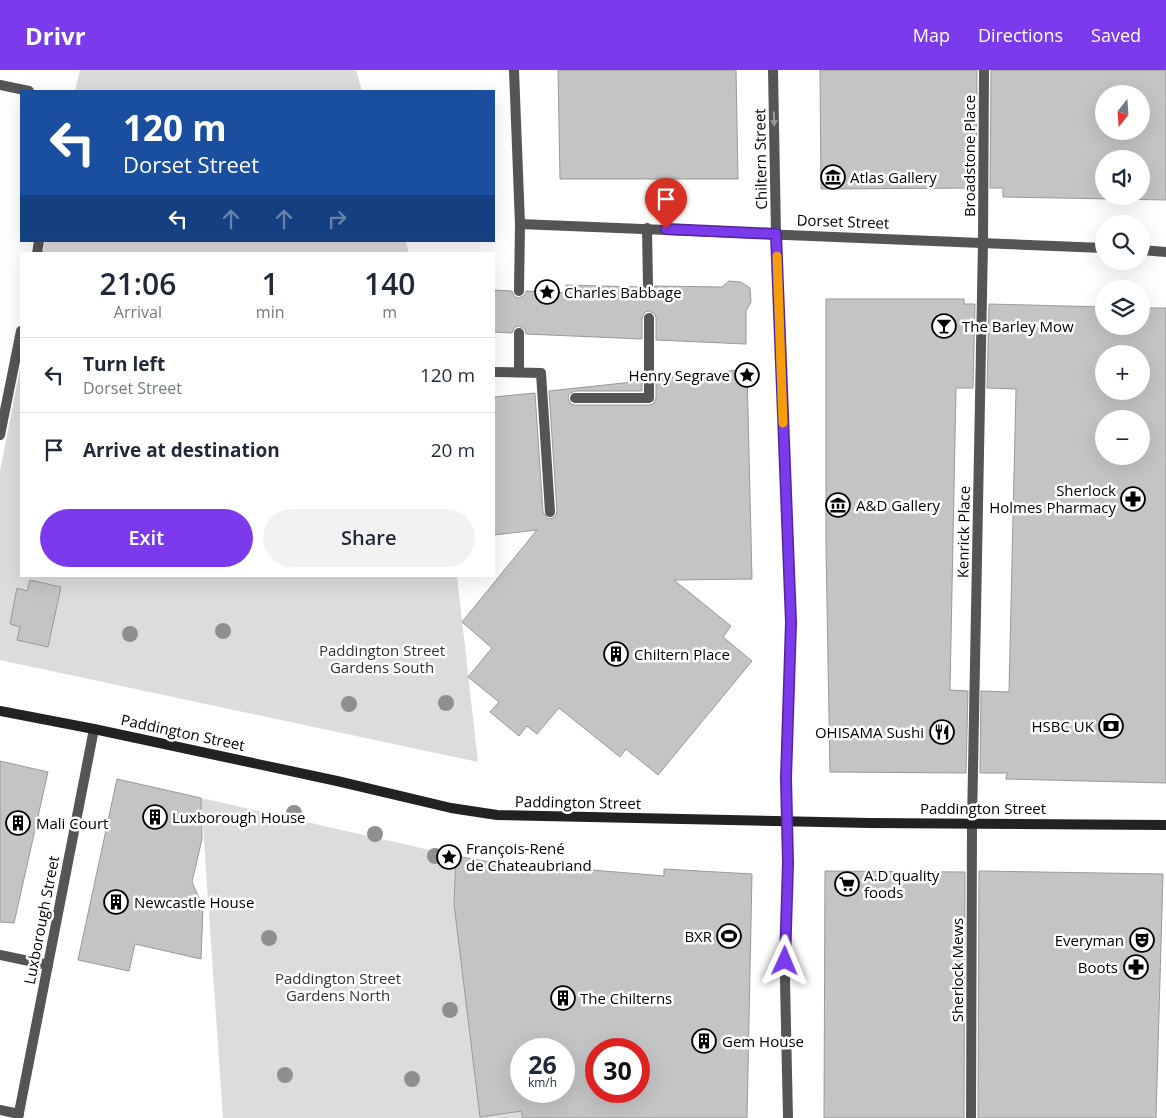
<!DOCTYPE html>
<meta charset="utf-8">
<style>
:root{--surface:#fff;--page:#f2f2f3;--text:#1f2937;--muted:#747a83;--line:#e0e1e3;--accent:#7c3aed}
body{margin:0;font-family:"Open Sans",sans-serif;background:var(--page);color:var(--text);height:100vh;display:flex;flex-direction:column;font-size:19px;white-space:nowrap}
*{box-sizing:border-box;margin:0}
p{font-size:16px;color:var(--muted)}
.icon{flex:none;width:28px;height:28px;fill:none;stroke:currentColor;stroke-width:2;stroke-linecap:round;stroke-linejoin:round}
.map{position:relative;flex:1;overflow:hidden}
.panel{position:absolute;left:20px;top:182px;width:475px;height:325px;display:flex;flex-direction:column;background:var(--surface);border-radius:0px;box-shadow:0 5px 20px #0002}
.panel>*{flex:none}
.hud{position:absolute;left:20px;top:20px;width:475px;height:152px;border-radius:0px;box-shadow:0 5px 20px #0002;background:#1a4fa0;color:#fff;overflow:hidden}
.needle{width:32px;rotate:197deg}
.controls{position:absolute;left:1095px;top:15px;display:grid;gap:10px}
.controls a{display:grid;place-items:center;width:55px;height:55px;border-radius:50%;background:var(--surface);box-shadow:0 5px 20px #0002;font-size:25px}
.speed{position:absolute;left:510px;top:968px;display:flex;gap:10px;font-size:25px;font-weight:700;text-align:center}
.speed>*{display:grid;place-content:center;width:65px;height:65px;border-radius:50%;background:var(--surface);box-shadow:0 5px 20px #0002;line-height:1}
.speed small{font-size:12px;font-weight:400}
.speed .limit{border:8px solid #d22;background:#fff;color:#111}
.pin{position:absolute;display:grid;place-items:center;width:42px;height:42px;color:#fff;margin:-51px -21px;border-radius:50% 50% 50% 0;rotate:-45deg;box-shadow:0 0 5px #0007}
.pin .icon{rotate:45deg}
.me{position:absolute;width:55px;margin:-28px;rotate:1deg;stroke-linejoin:round;filter:drop-shadow(0 0 4px #0008)}
.turn{display:flex;align-items:center;gap:18px;height:105px;padding:0 20px;font-size:22px}
.turn .icon{width:65px;height:65px;stroke-width:2.5}
.turn b{display:block;font-size:35px;line-height:42px}
.lanes{display:flex;align-items:center;height:48px;padding:0 20px;background:#0003;justify-content:center;gap:25px;direction:ltr}
.lanes .off{opacity:.35}
.eta{display:flex;justify-content:space-evenly;align-items:center;height:85px;text-align:center}
.eta b{font-size:30px;font-weight:600;line-height:35px}
.action{display:flex;gap:10px;margin-top:auto;padding:10px 20px}
.action a{flex:1;height:58px;border-radius:30px;background:var(--accent);color:#fff;font-size:20px;font-weight:600;line-height:58px;text-align:center}
.action a+a{background:var(--page);color:var(--text)}
ul{padding:0;list-style:none}
li{display:flex;align-items:center;gap:15px;height:75px;padding:0 20px;border-top:1px solid var(--line)}
li div{flex:1}
li b{display:block;font-size:19px}
li em{font-style:normal}
header{display:flex;align-items:center;gap:30px;box-sizing:border-box;height:70px;padding:0 25px;background:var(--accent);color:#fff}
header strong{font-size:24px}
nav{display:flex;gap:28px;margin-inline-start:auto;font-size:18px}
.map>svg:first-child{display:block}
.green{fill:#dcdcdc}
.building{fill:#c4c4c4;stroke:#999;fill-rule:evenodd}
.lines{fill:none;stroke-linecap:round;stroke-linejoin:round}
.service{stroke:#555;stroke-width:10}
.minor{stroke:#555;stroke-width:10}
.secondary{stroke:#222;stroke-width:10}
.tree{fill:#8f8f8f}
.oneway{fill:#999}
.route-casing{stroke:#51269a;stroke-width:12}
.route{stroke:#7c3aed;stroke-width:9}
.slow{stroke:#f59e0b;stroke-width:9}
.labels{text-anchor:middle;dominant-baseline:central;stroke-width:5;stroke-linejoin:round;paint-order:stroke}
.street-label{font-size:15px;fill:#000;stroke:#fff}
.poi-label{font-size:15px;fill:#000;stroke:#fff;text-anchor:start}
.park-label{font-size:15px;fill:#333;stroke:#fff}
</style>
<header>
<strong>Drivr</strong>
<nav><a>Map</a><a>Directions</a><a>Saved</a></nav>
</header>
<div class="map">
<svg width="1166" height="1048" viewBox="0 0 1166 1048">
<rect width="100%" height="100%" fill="#fff"/>
<g class="green">
<path d="M80,0H356L362,21H75Z"/>
<path d="M45,171H406L409,184H43Z"/>
<path d="M21,294V506H457L478,692L0,590V401Z"/>
<path d="M201,728L456,786L454,834L480,1046L522,1041L523,1048H223Z"/>
</g>
<g class="building">
<path d="M558,0H736L738,109H560Z"/>
<path d="M820,0H977L976,118L821,119Z"/>
<path d="M991,0H1166V130L1003,127V118H990ZM1104,24H1141V61H1104ZM1104,89H1141V126H1104Z"/>
<path d="M729,211L741,212L750,218L751,232L746,241V274L656,270V248L655,244L649,241L645,242L642,248V269L526,264L525,259L519,256L515,257L512,263L494,262V220L512,221L515,227L519,228L525,225L526,221L566,223V215L641,217L644,222L649,223L654,220L655,216L722,217Z"/>
<path d="M826,229H964V234H975L973,318H956L950,620L968,621L966,703L830,702L826,477Z"/>
<path d="M989,234L1104,237V256H1141V238H1166V713L1006,709L1007,703H980L981,621L1009,622L1016,319L987,318ZM1104,284H1141V321H1104ZM1104,349H1141V386H1104Z"/>
<path d="M747,299L752,509L674,510L731,556L723,567L752,591L658,705L626,679L620,687L559,638L537,664L527,656L519,666L490,642L499,632L468,607L492,578L462,552L537,460L494,465V327L535,323L543,442L547,448L551,449L556,445L557,442L549,321L642,311V321H575L569,324L568,328L571,334L575,335H649L653,334L656,328V309Z"/>
<path d="M30,510L61,517L48,577L17,570L20,557L10,554L17,518L27,521Z"/>
<path d="M0,691L48,702L14,853L0,852Z"/>
<path d="M117,709L201,728L202,769L192,812L203,837L201,889L135,874L129,901L78,890Z"/>
<path d="M456,786L484,791L664,806V799L752,804L747,1048H522V1041L480,1047L454,834ZM521,979H564V1021H521ZM596,979H639V1021H596Z"/>
<path d="M825,801L965,802L964,1048H824Z"/>
<path d="M979,801L1163,804L1156,1048H978Z"/>
</g>
<g class="lines">
<g class="service">
<path d="M647,158L648,216"/>
<path d="M37,184L39,171"/>
<path d="M519,221L520,154"/>
<path d="M519,263V302"/>
<path d="M494,302L541,303L550,442"/>
<path d="M575,328H649V248"/>
<path d="M0,365L21,261"/>
<path d="M0,885L48,895"/>
<path d="M971,1048L972,753L983,172L984,0"/>
</g>
<g class="minor">
<path d="M514,0L520,154L1104,178"/>
<path d="M773,0L776,164L791,552L786,708L788,793L785,911L788,1048"/>
<path d="M0,15L29,21"/>
<path d="M1141,180L1166,182"/>
<path d="M0,1040L19,1044"/>
<path d="M18,1048L94,659"/>
</g>
<path class="secondary" d="M0,641L94,659L337,711L451,738L497,745L870,753L1166,755"/>
</g>
<g class="tree">
<circle cx="223" cy="561" r="8"/>
<circle cx="130" cy="564" r="8"/>
<circle cx="446" cy="633" r="8"/>
<circle cx="349" cy="634" r="8"/>
<circle cx="294" cy="743" r="8"/>
<circle cx="375" cy="764" r="8"/>
<circle cx="435" cy="786" r="8"/>
<circle cx="269" cy="868" r="8"/>
<circle cx="450" cy="940" r="8"/>
<circle cx="285" cy="1005" r="8"/>
<circle cx="412" cy="1009" r="8"/>
</g>
<defs><path id="oneway-solid" d="M-6-.8H1V-3.2L6.5 0L1 3.2V.8H-6Z" transform="scale(1.25)"/></defs>
<use class="oneway" href="#oneway-solid" transform="translate(774 49) rotate(89)"/>
<g class="lines">
<g class="route-casing">
<path id="route" d="M666,159L776,164L791,552L786,708L788,793L785,891"/>
</g>
<use href="#route" class="route"/>
<path class="slow" d="M777,186L783,353"/>
</g>
<defs>
<g id="museum-ring" transform="scale(1.25)"><circle r="9.5" fill="#fff" stroke="#000" stroke-width="1.5"/><path d="M0-6L6-3V-2H-6V-3ZM-5-1h2V3h-2ZM-1-1h2V3h-2ZM3-1h2V3H3ZM-6 4H6V6H-6Z" fill="#000"/></g>
<g id="sight-ring" transform="scale(1.25)"><circle r="9.5" fill="#fff" stroke="#000" stroke-width="1.5"/><path d="M0-6L1.8-2.2L6-1.7L2.9 1.2L3.7 5.4L0 3.3L-3.7 5.4L-2.9 1.2L-6-1.7L-1.8-2.2Z" fill="#000"/></g>
<g id="bar-ring" transform="scale(1.25)"><circle r="9.5" fill="#fff" stroke="#000" stroke-width="1.5"/><path d="M-6-5H6L.8 .8V4.5H3.5V6h-7V4.5H-.8V.8Z" fill="#000"/></g>
<g id="pharmacy-ring" transform="scale(1.25)"><circle r="9.5" fill="#fff" stroke="#000" stroke-width="1.5"/><path d="M-2-6h4v4h4v4h-4v4h-4v-4h-4v-4h4Z" fill="#000"/></g>
<g id="building-ring" transform="scale(1.25)"><circle r="9.5" fill="#fff" stroke="#000" stroke-width="1.5"/><path d="M-4-6H4V6H1V3H-1V6H-4ZM-2.5-4.3h1.7v1.8h-1.7ZM.8-4.3h1.7v1.8H.8ZM-2.5-1h1.7V.8h-1.7ZM.8-1h1.7V.8H.8Z" fill="#000"/></g>
<g id="bank-ring" transform="scale(1.25)"><circle r="9.5" fill="#fff" stroke="#000" stroke-width="1.5"/><path d="M-6-4H6V4H-6ZM0-2.3a2.3 2.3 0 1 0 0 4.6a2.3 2.3 0 1 0 0-4.6Z" fill="#000"/></g>
<g id="restaurant-ring" transform="scale(1.25)"><circle r="9.5" fill="#fff" stroke="#000" stroke-width="1.5"/><path d="M-5-6h1v4h1v-4h1v4h1v-4h1v5L-1.5 .5V6h-2V.5L-5-1ZM5-6V6H3V1.5H1.5Q1.5-4 5-6Z" fill="#000"/></g>
<g id="supermarket-ring" transform="scale(1.25)"><circle r="9.5" fill="#fff" stroke="#000" stroke-width="1.5"/><path d="M-6-5.5h2.5l.6 2H6L4.5 2H-2.5L-4.4-4H-6ZM-1.5 3.2a1.3 1.3 0 1 0 .1 0ZM3 3.2a1.3 1.3 0 1 0 .1 0Z" fill="#000"/></g>
<g id="stadium-ring" transform="scale(1.25)"><circle r="9.5" fill="#fff" stroke="#000" stroke-width="1.5"/><path d="M0-5a6.5 5 0 1 0 0 10a6.5 5 0 1 0 0-10ZM-3.5-1.8h7v3.6h-7Z" fill="#000"/></g>
<g id="theatre-ring" transform="scale(1.25)"><circle r="9.5" fill="#fff" stroke="#000" stroke-width="1.5"/><path d="M-5-5.5Q0-4 5-5.5V0Q5 5 0 6Q-5 5-5 0ZM-3.3-2.5H-1v1.5H-3.3ZM1-2.5H3.3v1.5H1ZM-2.8 1Q0 5.5 2.8 1Z" fill="#000"/></g>
</defs>
<g fill-rule="evenodd">
<use href="#museum-ring" x="833" y="107"/>
<use href="#sight-ring" x="547" y="222"/>
<use href="#bar-ring" x="944" y="256"/>
<use href="#sight-ring" x="747" y="305"/>
<use href="#pharmacy-ring" x="1133" y="429"/>
<use href="#museum-ring" x="838" y="435"/>
<use href="#building-ring" x="616" y="584"/>
<use href="#bank-ring" x="1111" y="656"/>
<use href="#restaurant-ring" x="942" y="662"/>
<use href="#building-ring" x="155" y="747"/>
<use href="#building-ring" x="18" y="753"/>
<use href="#sight-ring" x="449" y="787"/>
<use href="#supermarket-ring" x="847" y="814"/>
<use href="#building-ring" x="116" y="832"/>
<use href="#stadium-ring" x="729" y="866"/>
<use href="#theatre-ring" x="1142" y="870"/>
<use href="#pharmacy-ring" x="1136" y="897"/>
<use href="#building-ring" x="563" y="928"/>
<use href="#building-ring" x="704" y="971"/>
</g>
<g class="labels">
<g class="street-label">
<text transform="translate(969 86) rotate(-90)">Broadstone Place</text>
<text transform="translate(760 89) rotate(-91)">Chiltern Street</text>
<text transform="translate(843 151) rotate(2)">Dorset Street</text>
<text transform="translate(963 462) rotate(-89)">Kenrick Place</text>
<text transform="translate(183 662) rotate(12)">Paddington Street</text>
<text transform="translate(578 732) rotate(1)">Paddington Street</text>
<text x="983" y="738">Paddington Street</text>
<text transform="translate(41 850) rotate(-79)">Luxborough Street</text>
<text transform="translate(957 900) rotate(-90)">Sherlock Mews</text>
</g>
<g class="poi-label">
<text x="850" y="107">Atlas Gallery</text>
<text x="564" y="222">Charles Babbage</text>
<text x="962" y="256">The Barley Mow</text>
<text x="730" y="305" text-anchor="end">Henry Segrave</text>
<text x="1116" y="420" text-anchor="end">Sherlock<tspan x="1116" dy="17">Holmes Pharmacy</tspan></text>
<text x="856" y="435">A&amp;D Gallery</text>
<text x="634" y="584">Chiltern Place</text>
<text x="1094" y="656" text-anchor="end">HSBC UK</text>
<text x="924" y="662" text-anchor="end">OHISAMA Sushi</text>
<text x="172" y="747">Luxborough House</text>
<text x="36" y="753">Mali Court</text>
<text x="466" y="778">François-René<tspan x="466" dy="17">de Chateaubriand</tspan></text>
<text x="864" y="805">A.D quality<tspan x="864" dy="17">foods</tspan></text>
<text x="134" y="832">Newcastle House</text>
<text x="712" y="866" text-anchor="end">BXR</text>
<text x="1124" y="870" text-anchor="end">Everyman</text>
<text x="1118" y="897" text-anchor="end">Boots</text>
<text x="580" y="928">The Chilterns</text>
<text x="722" y="971">Gem House</text>
</g>
<g class="park-label">
<text x="382" y="580">Paddington Street<tspan x="382" dy="17">Gardens South</tspan></text>
<text x="338" y="908">Paddington Street<tspan x="338" dy="17">Gardens North</tspan></text>
</g>
</g>
</svg>
<div class="controls">
<a><svg class="needle" viewBox="-14 -14 28 28"><path d="M0-13l5 13h-10z" fill="#e53935"/><path d="M0 13l5-13h-10z" fill="#747a83"/></svg></a>
<a><svg class="icon" aria-label="sound" viewBox="0 0 24 24"><path d="M4 9h4l5-4v14l-5-4H4zM17 9q2 3 0 6"/></svg></a>
<a><svg class="icon" aria-label="search" viewBox="0 0 24 24"><circle cx="10" cy="10" r="6"/><path d="M15 15l6 6"/></svg></a>
<a><svg class="icon" aria-label="layers" viewBox="0 0 24 24"><path d="M12 4l9 5-9 5-9-5zM3 14l9 5 9-5"/></svg></a>
<a>+</a>
<a>−</a>
</div>
<div class="speed"><div>26<small>km/h</small></div><div class="limit">30</div></div>
<div class="pin" style="left:666px;top:159px;background:#d93025"><svg class="icon" aria-label="arrive" viewBox="0 0 24 24"><path d="M6 21V4h12l-3 4 3 4H6"/></svg></div>
<svg class="me" style="left:785px;top:891px" viewBox="-20 -20 40 40"><path d="M0-17L14 15 0 8-14 15z" fill="#7c3aed" stroke="#fff" stroke-width="4"/></svg>
<div class="hud">
<div class="turn"><svg class="icon" aria-label="left" viewBox="0 0 24 24"><path d="M17 20v-9H6M10 6l-5 5 5 5"/></svg><div><b>120 m</b>Dorset Street</div></div>
<div class="lanes"><svg class="icon" aria-label="left" viewBox="0 0 24 24"><path d="M17 20v-9H6M10 6l-5 5 5 5"/></svg><svg class="icon off" aria-label="ahead" viewBox="0 0 24 24"><path d="M12 20V5M6 11l6-6 6 6"/></svg><svg class="icon off" aria-label="ahead" viewBox="0 0 24 24"><path d="M12 20V5M6 11l6-6 6 6"/></svg><svg class="icon off" aria-label="right" viewBox="0 0 24 24"><path d="M7 20v-9h11M14 6l5 5-5 5"/></svg></div>
</div>
<section class="panel">
<div class="eta">
<div><b>21:06</b><p>Arrival</p></div>
<div><b>1</b><p>min</p></div>
<div><b>140</b><p>m</p></div>
</div>
<ul>
<li><svg class="icon" aria-label="left" viewBox="0 0 24 24"><path d="M17 20v-9H6M10 6l-5 5 5 5"/></svg><div><b>Turn left</b><p>Dorset Street</p></div><em>120 m</em></li>
<li><svg class="icon" aria-label="arrive" viewBox="0 0 24 24"><path d="M6 21V4h12l-3 4 3 4H6"/></svg><div><b>Arrive at destination</b></div><em>20 m</em></li>
</ul>
<div class="action"><a>Exit</a><a>Share</a></div>
</section>
</div>
